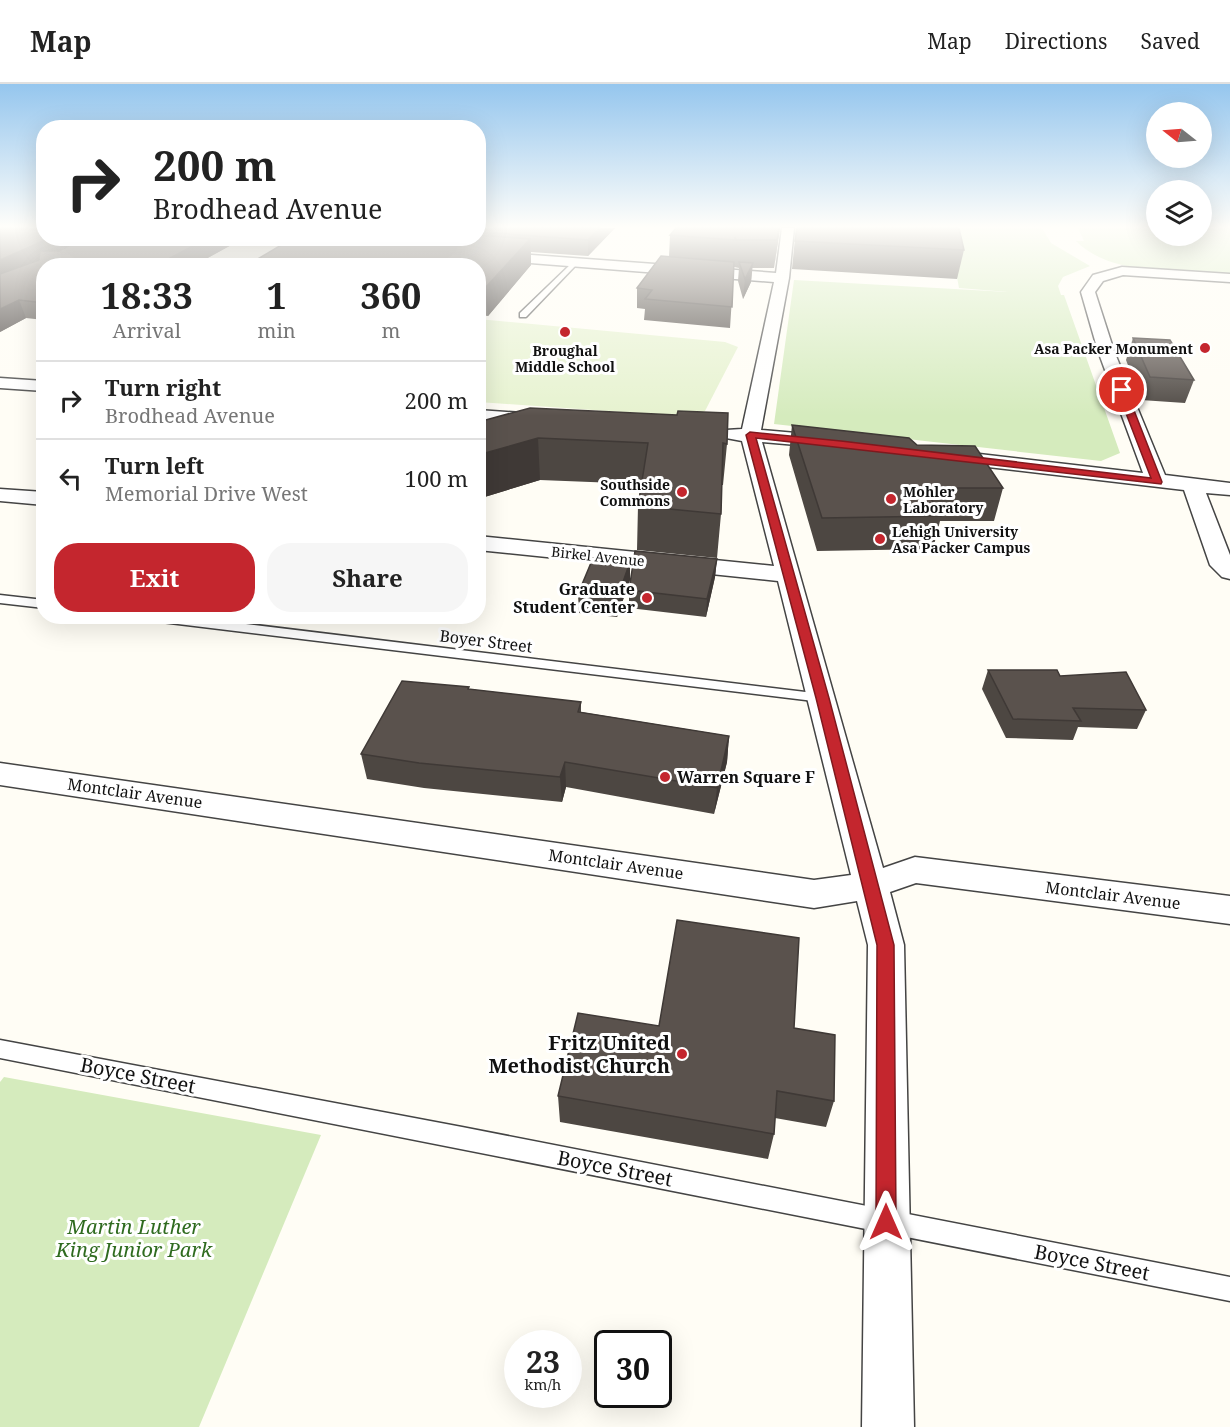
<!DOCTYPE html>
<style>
:root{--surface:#fff;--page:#f6f6f6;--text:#222;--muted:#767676;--line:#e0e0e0;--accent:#c4262e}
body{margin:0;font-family:"Noto Serif",serif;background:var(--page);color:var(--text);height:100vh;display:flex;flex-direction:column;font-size:22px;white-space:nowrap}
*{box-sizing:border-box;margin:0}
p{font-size:20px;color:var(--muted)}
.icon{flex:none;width:33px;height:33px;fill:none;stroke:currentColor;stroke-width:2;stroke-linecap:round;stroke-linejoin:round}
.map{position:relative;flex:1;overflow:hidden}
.sheet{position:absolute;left:36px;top:174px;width:450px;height:366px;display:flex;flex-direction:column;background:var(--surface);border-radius:24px;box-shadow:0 6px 24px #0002}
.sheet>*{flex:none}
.top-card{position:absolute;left:36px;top:36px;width:450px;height:126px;border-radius:24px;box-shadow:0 6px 24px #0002;background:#fff;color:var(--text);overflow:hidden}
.needle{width:39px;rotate:287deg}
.controls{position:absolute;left:1146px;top:18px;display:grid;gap:12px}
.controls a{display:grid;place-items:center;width:66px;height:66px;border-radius:50%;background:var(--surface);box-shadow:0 6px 24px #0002;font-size:30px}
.speed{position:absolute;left:504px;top:1246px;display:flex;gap:12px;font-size:30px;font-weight:700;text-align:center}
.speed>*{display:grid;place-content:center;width:78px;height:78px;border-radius:50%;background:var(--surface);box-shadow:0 6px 24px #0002;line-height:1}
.speed small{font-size:15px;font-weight:400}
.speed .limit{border:3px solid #111;border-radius:9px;background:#fff;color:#111}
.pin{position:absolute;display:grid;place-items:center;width:51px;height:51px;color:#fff;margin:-26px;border:3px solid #fff;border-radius:50%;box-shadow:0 2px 6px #0007}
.me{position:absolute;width:66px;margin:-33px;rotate:0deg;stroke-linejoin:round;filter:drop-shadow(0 0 4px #0008)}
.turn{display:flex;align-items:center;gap:21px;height:126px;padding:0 18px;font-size:27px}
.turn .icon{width:78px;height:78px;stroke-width:2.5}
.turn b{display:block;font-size:42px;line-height:51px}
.eta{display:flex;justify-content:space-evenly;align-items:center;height:102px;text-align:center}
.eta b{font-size:36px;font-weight:700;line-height:42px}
.action{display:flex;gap:12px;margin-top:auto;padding:12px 18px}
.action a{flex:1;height:69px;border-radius:24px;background:var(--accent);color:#fff;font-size:24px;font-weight:700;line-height:69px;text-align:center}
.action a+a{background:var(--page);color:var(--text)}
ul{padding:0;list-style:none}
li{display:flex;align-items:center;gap:18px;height:78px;padding:0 18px;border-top:2px solid var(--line)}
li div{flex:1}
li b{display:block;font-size:22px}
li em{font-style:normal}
header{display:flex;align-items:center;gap:36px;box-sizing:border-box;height:84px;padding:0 30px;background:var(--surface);border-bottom:2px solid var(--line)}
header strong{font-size:28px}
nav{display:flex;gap:33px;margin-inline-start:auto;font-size:21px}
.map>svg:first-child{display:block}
.green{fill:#d5ebbd}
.pitch{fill:#e6f2cf}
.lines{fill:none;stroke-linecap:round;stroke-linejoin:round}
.lane-casing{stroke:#444;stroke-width:3}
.street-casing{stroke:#444;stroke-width:3}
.lane{fill:#fff;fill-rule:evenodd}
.street{fill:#fff;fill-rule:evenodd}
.wall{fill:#4d4742}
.shaded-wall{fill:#3f3936}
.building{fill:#5a524d;stroke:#3f3936;stroke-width:1.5}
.route{fill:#c4262e;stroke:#7f191e;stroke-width:1.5}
.poi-dot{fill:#c4262e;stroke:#fff;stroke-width:2}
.labels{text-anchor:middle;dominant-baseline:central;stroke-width:6;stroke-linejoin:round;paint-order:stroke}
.far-poi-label{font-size:14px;font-weight:bold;fill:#111;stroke:#fff;text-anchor:end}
.far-street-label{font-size:14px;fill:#111;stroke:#fff}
.poi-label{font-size:16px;font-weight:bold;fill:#111;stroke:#fff;text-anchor:end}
.street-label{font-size:16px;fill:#111;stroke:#fff}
.near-poi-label{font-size:20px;font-weight:bold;fill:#111;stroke:#fff;text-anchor:end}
.near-street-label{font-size:20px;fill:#111;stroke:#fff}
.near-park-label{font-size:20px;font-style:italic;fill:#2f6b1f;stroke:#fff}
</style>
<header>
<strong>Map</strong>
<nav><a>Map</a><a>Directions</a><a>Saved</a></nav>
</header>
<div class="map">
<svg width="1230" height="1343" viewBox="0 0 1230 1343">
<rect width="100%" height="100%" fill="#fffdf5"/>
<g class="green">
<path d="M948,144H1042L1051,159L1090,182L1063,193L1058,202L1061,211H1064L1120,369L1101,377L774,340L794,196L1008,208L959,204Z"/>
<path d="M1078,144H1156V152H1202V144H1230V190C1184,187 1111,193 1076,157H1084Z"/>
<path d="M4,993L321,1051L199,1343H0V998Z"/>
</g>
<path class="pitch" d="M478,235L725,258L738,263L705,327L692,333L479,318Z"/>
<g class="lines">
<g class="lane-casing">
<g id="lane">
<path d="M573,178L578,179L526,233H520V229Z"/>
<path d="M0,511L44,516V524L0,519Z"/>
<path d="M139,532H181L822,610L829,614L822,618L145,536Z"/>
<path d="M0,956L462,1043L1230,1193V1217L0,974Z"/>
</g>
</g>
<g class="street-casing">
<g id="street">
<path d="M782,144H794L789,194L761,346L831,352L838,354L841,358L838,362L831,364L762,358L883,784L915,773L1230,812V840L916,799L890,808L904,861L914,1343H862L868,861L857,817L814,824L0,701V679L814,796L851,791L778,497L478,466V452L774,482L742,357L726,354L723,350L726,346L742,345L774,198L491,176L484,172L491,168L776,189Z"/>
<path d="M264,154C280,154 326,150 337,160L330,164L270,158Z"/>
<path d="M1122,183L1230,190V198L1123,191L1103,197L1095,208L1114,267L1165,391L1230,399V411L1206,409L1230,471V495L1222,493L1210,481L1184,406L945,378L938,376L935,372L938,368L945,366L1143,389L1098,267L1081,208L1093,191Z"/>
<path d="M0,294L44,297V307L0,304Z"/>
<path d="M478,326L538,330L545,332L547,336L545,340L538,342L478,338Z"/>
<path d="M0,405L44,408V421L0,417Z"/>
</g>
</g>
<use href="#lane" class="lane"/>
<use href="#street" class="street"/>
</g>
<g class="wall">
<path d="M487,144H615L588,172L531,168V181L488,232L478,231V182L482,148Z"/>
<path d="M780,144L774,184H752L751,198L743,215L738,197L739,184L734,183L730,244L644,236L645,225L637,224V204L669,173L670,151Z"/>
<path d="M796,144H959L964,166L957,195L792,185Z"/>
<path d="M44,154H244L193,182H44V236L26,234L0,248Z"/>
<path d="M1133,254L1194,296L1185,319L1141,316L1126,276Z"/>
<path d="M478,338L727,360L723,401H722L721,430L717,474L637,466L638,422L641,400L540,396L478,415Z"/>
<path d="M792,341L917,361L1003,404L994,437H940L933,465L817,467L789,371Z"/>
<path d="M717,475L715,493L706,533L629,524V506Z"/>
<path d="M630,478V496L617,533L579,529L578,510Z"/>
<path d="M988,586L1060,592L1146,626L1137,645L1078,643L1073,656L1006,654L982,605Z"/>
<path d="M469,605L581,618V628L729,652L727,678L714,730L566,703L562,718L424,704L367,695L361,670Z"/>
<path d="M659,942L794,944L834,1017L826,1043L775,1034L774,1050L768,1075L560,1038L558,1012Z"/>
</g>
<g class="shaded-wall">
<path d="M478,144H487L478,150Z"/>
<path d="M600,144H615L588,172V156Z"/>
<path d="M779,144H780L774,184Z"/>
<path d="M50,154H92L0,197V176Z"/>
<path d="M208,154H244L193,182H155Z"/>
<path d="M530,155L531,181L488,232L485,204Z"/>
<path d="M753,179L751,198L743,215L745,195Z"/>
<path d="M19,216L26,234L0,248V225Z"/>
<path d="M538,354L540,396L478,415V371Z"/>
<path d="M717,475L715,493L706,533L707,515Z"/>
<path d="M630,478V496L617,533V515Z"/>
<path d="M729,652L727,678L714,730L717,704Z"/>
<path d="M565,678L566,703L562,718L560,693Z"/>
</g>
<g class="building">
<path d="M0,144H44V154H50L0,176Z"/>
<path d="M487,144H600L588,156L482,148Z"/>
<path d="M676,144H779L777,156H736L735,153V156L670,151Z"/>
<path d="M797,144H959L964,166L795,157Z"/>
<path d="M478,151L530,155L485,204L478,203V182H246L293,154H478Z"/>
<path d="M84,154H208L155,182H44V219L19,216L0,225V190L39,176L40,167H59Z"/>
<path d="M661,172L734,178L732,223L645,215L652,206L637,204Z"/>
<path d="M739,178L753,179L745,195Z"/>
<path d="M1133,254L1170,256L1194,296L1150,293Z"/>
<path d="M530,324L677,331L678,327L728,329L727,360L723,359L721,430L638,422L648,359L538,354L478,371V338Z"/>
<path d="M792,341L909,354L917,361L975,362L1003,404H925L941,432L822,434Z"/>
<path d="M635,467L717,475L707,515L629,506Z"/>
<path d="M593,474L630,478L617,515L578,510Z"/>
<path d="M988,586H1057L1060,592L1126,588L1146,626L1073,624L1081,637L1013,635Z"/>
<path d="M402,597L469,603L468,605L581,618L578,628L729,652L717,704L565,678L560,693L419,679L361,670Z"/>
<path d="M677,836L799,854L794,944L835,951L834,1017L777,1007L774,1050L558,1012L578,929L659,942Z"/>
</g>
<linearGradient id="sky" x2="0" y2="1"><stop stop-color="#95c6ee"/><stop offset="0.43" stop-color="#fffefa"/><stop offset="1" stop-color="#fffefa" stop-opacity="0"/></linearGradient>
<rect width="1230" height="332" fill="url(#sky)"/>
<path class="route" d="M1122,303L1126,306L1162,398L1161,400L756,354L829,614L894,861L896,1138L893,1145L886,1149L879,1145L876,1138L877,861L816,614L746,351L750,348L841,357L1151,394L1117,306Z"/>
<g class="poi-dot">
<circle cx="565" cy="248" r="6"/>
<circle cx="1205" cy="264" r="6"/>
<circle cx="682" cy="408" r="6"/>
<circle cx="891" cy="415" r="6"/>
<circle cx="880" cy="455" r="6"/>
<circle cx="647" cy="514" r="6"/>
<circle cx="665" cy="693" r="6"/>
<circle cx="682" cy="970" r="6"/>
</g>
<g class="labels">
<g class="far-poi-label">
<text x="1193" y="264">Asa Packer Monument</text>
<text x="565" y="266" text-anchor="middle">Broughal<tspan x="565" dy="16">Middle School</tspan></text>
<text x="670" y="400">Southside<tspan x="670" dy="16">Commons</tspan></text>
<text x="903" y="407" text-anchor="start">Mohler<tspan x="903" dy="16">Laboratory</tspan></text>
<text x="892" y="447" text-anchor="start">Lehigh University<tspan x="892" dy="16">Asa Packer Campus</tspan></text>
</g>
<g class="far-street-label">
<text transform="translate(598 472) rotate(6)">Birkel Avenue</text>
</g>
<g class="poi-label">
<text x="635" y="505">Graduate<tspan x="635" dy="18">Student Center</tspan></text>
<text x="677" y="693" text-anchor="start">Warren Square F</text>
</g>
<g class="street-label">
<text transform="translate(486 557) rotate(7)">Boyer Street</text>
<text transform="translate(135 709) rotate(8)">Montclair Avenue</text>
<text transform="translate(616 780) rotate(8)">Montclair Avenue</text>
<text transform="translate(1113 811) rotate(7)">Montclair Avenue</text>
</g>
<g class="near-poi-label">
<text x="670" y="958">Fritz United<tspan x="670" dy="23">Methodist Church</tspan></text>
</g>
<g class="near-street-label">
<text transform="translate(138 991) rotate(11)">Boyce Street</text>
<text transform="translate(615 1084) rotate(11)">Boyce Street</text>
<text transform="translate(1092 1178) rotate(11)">Boyce Street</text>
</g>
<g class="near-park-label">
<text x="134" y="1142">Martin Luther<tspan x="134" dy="23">King Junior Park</tspan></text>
</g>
</g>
</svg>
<div class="controls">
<a><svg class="needle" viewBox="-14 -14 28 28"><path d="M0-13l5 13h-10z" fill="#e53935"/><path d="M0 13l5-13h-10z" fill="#767676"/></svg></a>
<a><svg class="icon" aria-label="layers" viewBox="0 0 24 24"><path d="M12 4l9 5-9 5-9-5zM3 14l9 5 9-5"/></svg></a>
</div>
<div class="speed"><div>23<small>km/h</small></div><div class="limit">30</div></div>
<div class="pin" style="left:1122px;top:306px;background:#d93025"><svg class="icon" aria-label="arrive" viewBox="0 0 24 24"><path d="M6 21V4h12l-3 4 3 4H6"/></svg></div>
<svg class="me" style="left:886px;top:1138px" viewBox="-20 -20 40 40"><path d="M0-17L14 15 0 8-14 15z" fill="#c4262e" stroke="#fff" stroke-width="4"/></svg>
<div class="top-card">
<div class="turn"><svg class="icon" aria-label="right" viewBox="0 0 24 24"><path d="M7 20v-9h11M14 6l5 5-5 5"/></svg><div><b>200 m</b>Brodhead Avenue</div></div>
</div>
<section class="sheet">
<div class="eta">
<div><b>18:33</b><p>Arrival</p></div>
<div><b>1</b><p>min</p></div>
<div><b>360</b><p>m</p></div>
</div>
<ul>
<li><svg class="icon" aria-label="right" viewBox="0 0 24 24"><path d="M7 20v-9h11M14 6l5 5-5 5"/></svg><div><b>Turn right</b><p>Brodhead Avenue</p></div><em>200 m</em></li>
<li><svg class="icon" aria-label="left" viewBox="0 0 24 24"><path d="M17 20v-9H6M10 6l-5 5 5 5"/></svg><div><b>Turn left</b><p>Memorial Drive West</p></div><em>100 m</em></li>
</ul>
<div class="action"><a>Exit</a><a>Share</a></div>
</section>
</div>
